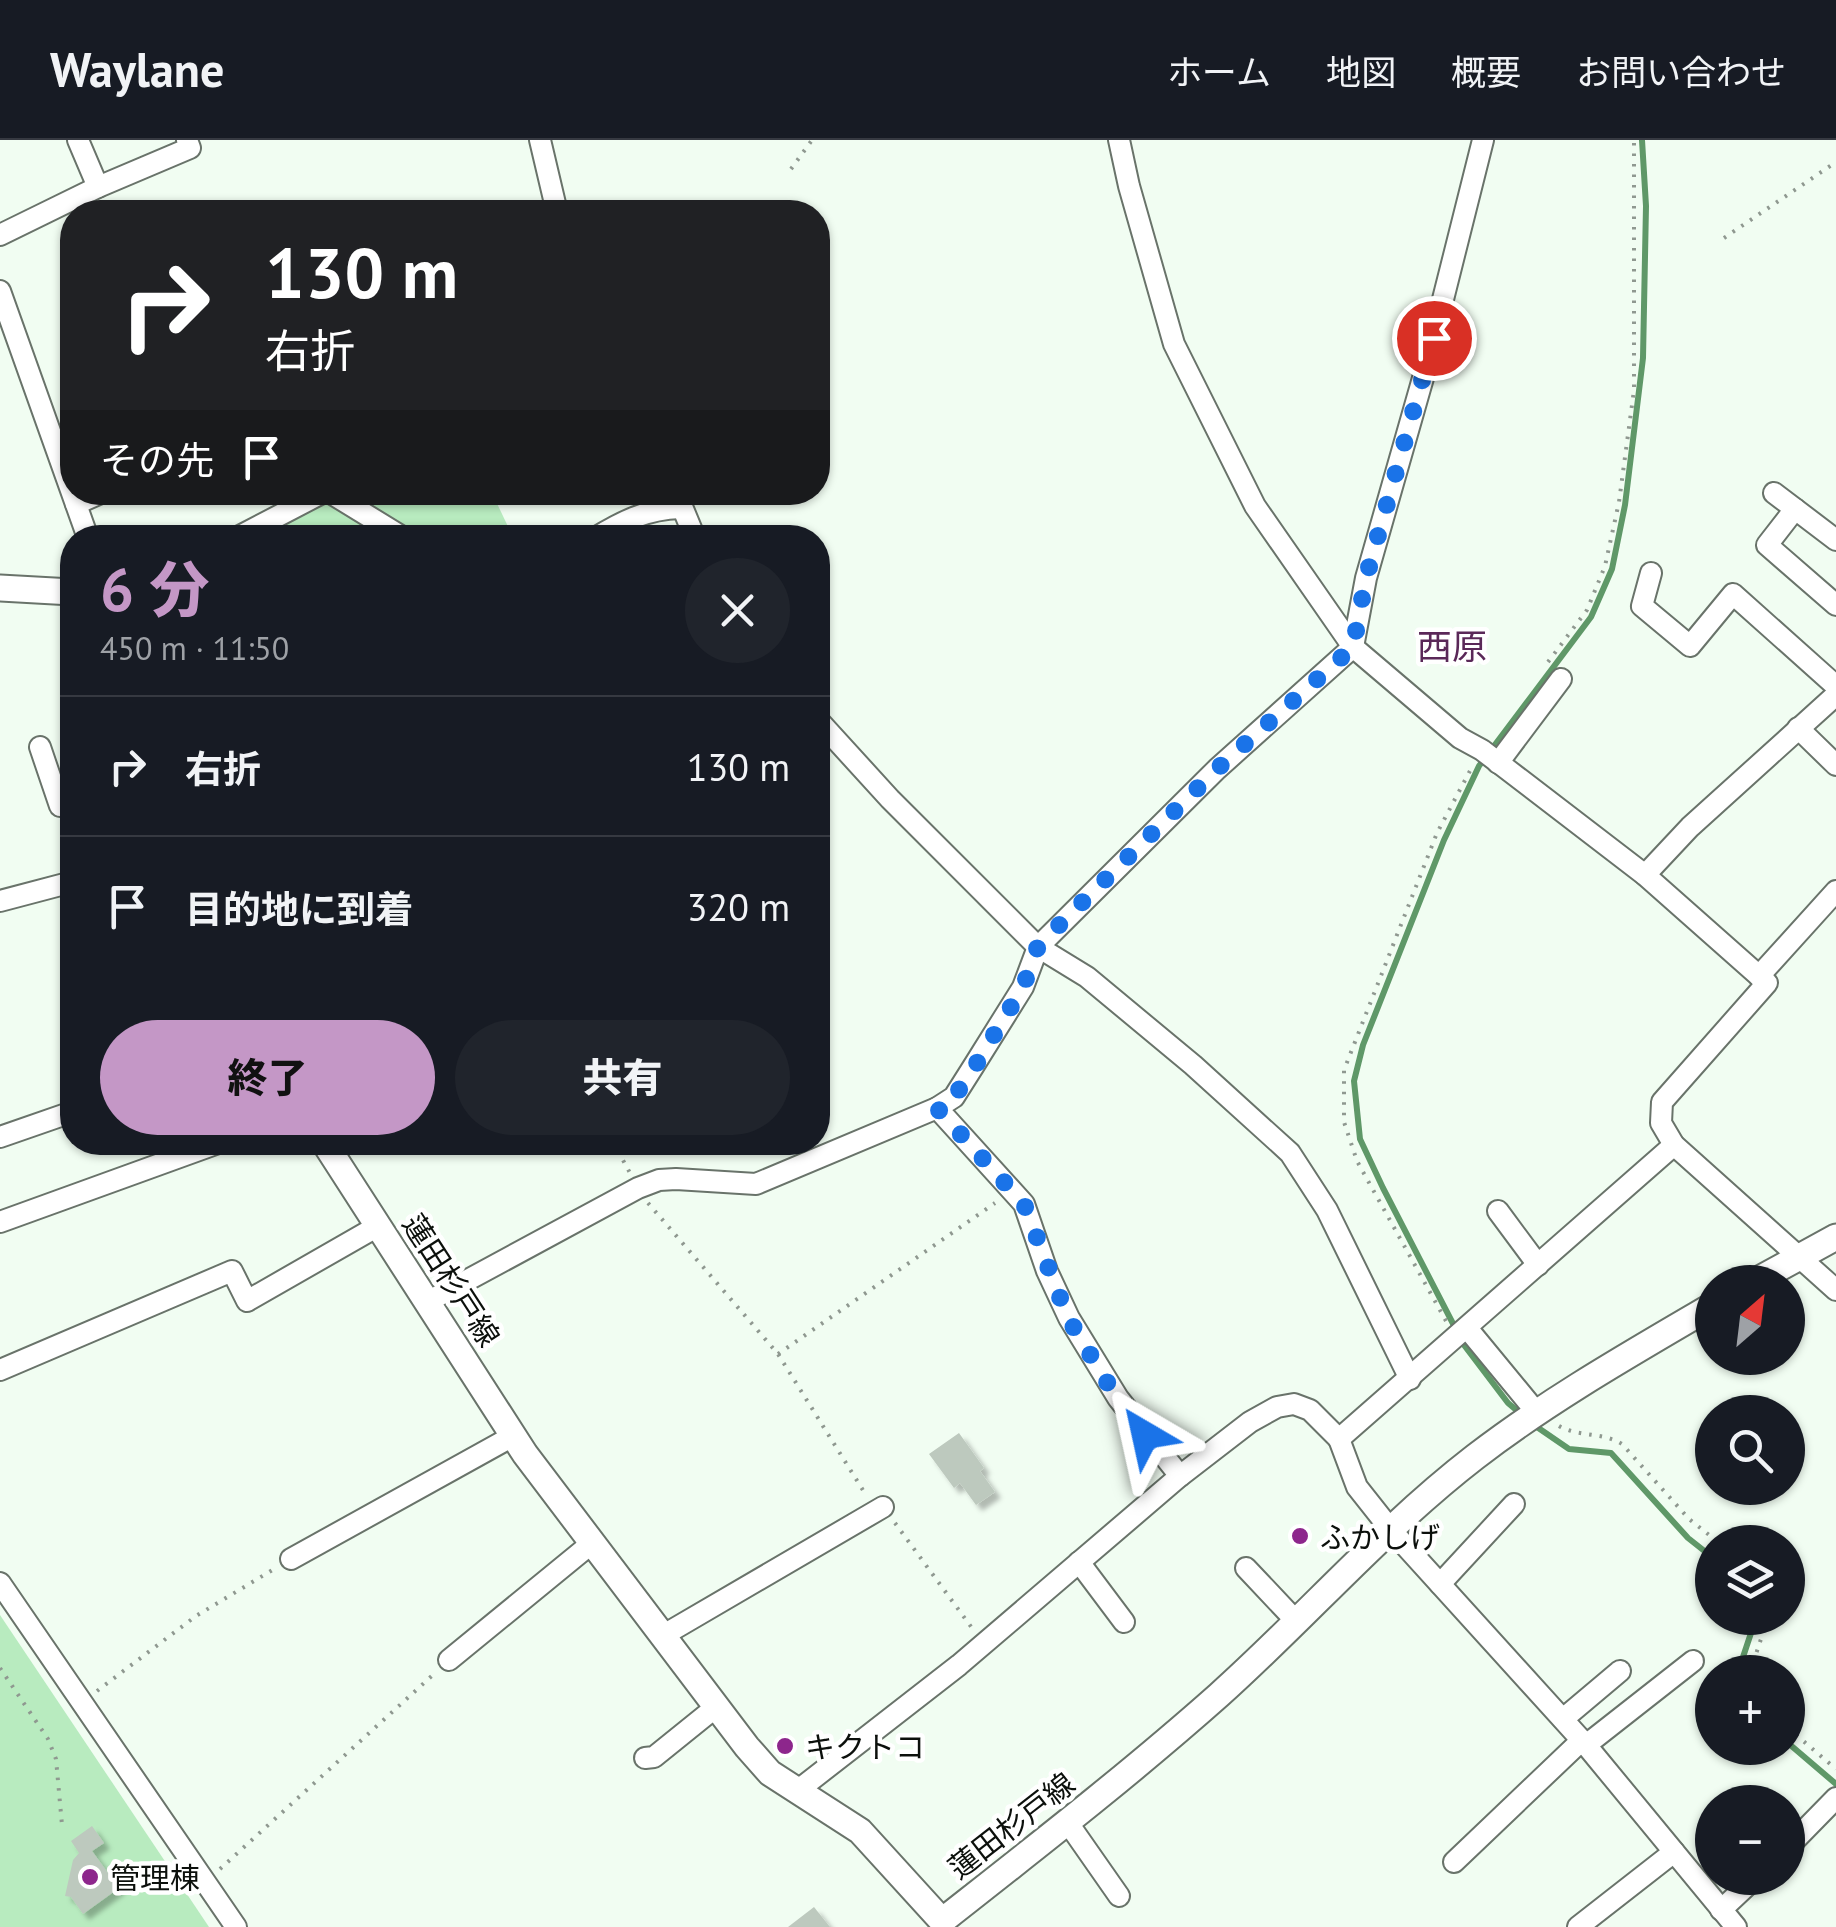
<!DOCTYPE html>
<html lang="ja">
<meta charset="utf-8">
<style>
:root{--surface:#171b24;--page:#20242c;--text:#f1f3f6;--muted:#9ea1a6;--line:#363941;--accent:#c497c6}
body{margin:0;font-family:"PT Sans","Noto Sans JP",sans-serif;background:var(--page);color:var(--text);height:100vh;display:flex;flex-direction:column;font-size:38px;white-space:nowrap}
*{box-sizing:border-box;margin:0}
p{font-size:32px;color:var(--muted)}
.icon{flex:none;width:55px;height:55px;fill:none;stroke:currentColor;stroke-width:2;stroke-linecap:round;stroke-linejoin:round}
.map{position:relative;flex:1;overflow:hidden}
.panel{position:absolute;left:60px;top:385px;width:770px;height:630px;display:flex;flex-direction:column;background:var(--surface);border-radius:40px;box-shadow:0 2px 8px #0004}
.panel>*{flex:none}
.guide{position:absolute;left:60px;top:60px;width:770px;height:305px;border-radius:40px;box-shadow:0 2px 8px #0004;background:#202124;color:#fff;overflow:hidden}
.needle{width:65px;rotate:28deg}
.fabs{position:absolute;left:1695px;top:1125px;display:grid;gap:20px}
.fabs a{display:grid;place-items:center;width:110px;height:110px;border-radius:50%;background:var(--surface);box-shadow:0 2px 8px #0004;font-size:50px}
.pin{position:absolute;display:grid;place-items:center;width:85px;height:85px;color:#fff;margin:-42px;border:5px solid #fff;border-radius:50%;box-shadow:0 2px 10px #0007}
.me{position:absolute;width:110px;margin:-55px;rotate:324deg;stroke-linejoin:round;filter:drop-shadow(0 0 8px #0008)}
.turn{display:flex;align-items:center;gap:35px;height:210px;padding:0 40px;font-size:45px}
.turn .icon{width:130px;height:130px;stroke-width:2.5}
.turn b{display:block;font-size:70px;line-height:85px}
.then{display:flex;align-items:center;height:95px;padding:0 40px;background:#0003;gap:20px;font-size:38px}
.round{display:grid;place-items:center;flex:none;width:105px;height:105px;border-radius:52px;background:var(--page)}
.head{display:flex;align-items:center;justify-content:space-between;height:170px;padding:0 40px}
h1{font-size:60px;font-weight:800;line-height:75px;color:var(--accent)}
.cta{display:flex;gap:20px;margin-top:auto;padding:20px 40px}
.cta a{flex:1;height:115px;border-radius:60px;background:var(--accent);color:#111;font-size:40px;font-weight:800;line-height:115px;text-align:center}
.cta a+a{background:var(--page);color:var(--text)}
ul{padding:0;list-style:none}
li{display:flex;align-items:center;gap:30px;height:140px;padding:0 40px;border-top:2px solid var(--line)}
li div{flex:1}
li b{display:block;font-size:38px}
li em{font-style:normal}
header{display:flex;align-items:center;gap:60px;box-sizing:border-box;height:140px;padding:0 50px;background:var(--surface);border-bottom:2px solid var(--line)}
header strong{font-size:48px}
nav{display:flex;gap:55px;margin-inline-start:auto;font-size:35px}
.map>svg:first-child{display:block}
.green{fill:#b8ebbf}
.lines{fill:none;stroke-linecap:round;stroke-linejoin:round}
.stream{stroke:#5f9868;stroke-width:6}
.building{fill:#bdc9be;filter:url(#shadow)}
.minor-casing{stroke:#69736a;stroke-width:24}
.major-casing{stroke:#69736a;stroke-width:29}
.path{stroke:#8f9890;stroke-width:4;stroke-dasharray:2.5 8;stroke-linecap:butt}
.minor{stroke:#fff;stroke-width:20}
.major{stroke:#fff;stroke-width:25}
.route{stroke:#1a73e8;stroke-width:18;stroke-dasharray:0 32.4}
.poi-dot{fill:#8d268c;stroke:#fff;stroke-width:4}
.labels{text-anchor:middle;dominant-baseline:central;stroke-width:9;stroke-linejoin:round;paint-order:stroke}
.street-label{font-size:30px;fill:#0c100c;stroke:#fff}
.poi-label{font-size:30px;fill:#0c100c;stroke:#fff;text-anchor:start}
.quarter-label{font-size:35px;fill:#5a2858;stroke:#fff}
</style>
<header>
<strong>Waylane</strong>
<nav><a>ホーム</a><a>地図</a><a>概要</a><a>お問い合わせ</a></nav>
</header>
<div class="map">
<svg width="1836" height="1787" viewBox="0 0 1836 1787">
<defs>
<filter id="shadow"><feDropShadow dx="6" dy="6" stdDeviation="2.5" flood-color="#0004"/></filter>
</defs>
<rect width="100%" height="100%" fill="#f1fdf2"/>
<g class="green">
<path d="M268,353H492L513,397H287Z"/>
<path d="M0,1475L209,1787H0Z"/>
</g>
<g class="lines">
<g class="stream">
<path d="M1521,1274L1508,1263L1464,1205L1383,1048L1360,999L1354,941L1363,905L1444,700L1479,626L1591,477L1612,429L1625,365L1643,218L1646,66L1642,0"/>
<path d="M1534,1285L1569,1309L1611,1313L1688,1398L1712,1417"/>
<path d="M1738,1532L1756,1478"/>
<path d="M1788,1603L1836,1644"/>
</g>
</g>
<g class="building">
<path d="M959,1293L984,1328L980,1331L995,1352L976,1365L960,1343L954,1348L929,1314Z"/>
<path d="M92,1686L104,1703L92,1711L119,1748L83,1774L71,1757L65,1756L73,1720L79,1713L71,1701Z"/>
<path d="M814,1767L830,1787H788Z"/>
</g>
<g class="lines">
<g class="minor-casing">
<g id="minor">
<path d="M78,0L98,47"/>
<path d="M540,0L557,72"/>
<path d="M1119,0L1129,46L1174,204L1255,366L1353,507L1460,598L1482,610L1645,735L1767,843L1662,962L1661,983L1674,1005L1836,1150"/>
<path d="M0,95L98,47L190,8L187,0"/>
<path d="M0,151L88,398"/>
<path d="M329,352L404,398"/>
<path d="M676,352L695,398"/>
<path d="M1774,353L1836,400"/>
<path d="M76,364L103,352"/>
<path d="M1795,369L1767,405L1836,465"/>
<path d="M236,398L324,352"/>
<path d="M595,398C623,381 647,369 680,368"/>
<path d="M1651,433L1642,466L1690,506L1733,454L1836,546"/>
<path d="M818,580L890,659L1038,807L1087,837L1193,925L1290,1013L1327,1070L1410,1239"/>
<path d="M1798,588L1836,625"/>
<path d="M40,607L60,666L72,663"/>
<path d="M1498,623L1561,539"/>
<path d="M1645,735L1690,687L1836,555"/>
<path d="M0,761L72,742"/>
<path d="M1759,836L1836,751"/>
<path d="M0,997L72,972"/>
<path d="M1674,1005L1339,1299L1357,1347L1391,1390L1586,1605L1736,1787"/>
<path d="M1498,1071L1538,1125"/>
<path d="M0,1082L221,1002"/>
<path d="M427,1162L638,1048L659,1040L676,1039L756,1044L937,968"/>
<path d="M1467,1188L1537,1273"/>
<path d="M0,1230L232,1131L247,1161L378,1086"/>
<path d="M1180,1336L1118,1258L1069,1178L1047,1131L1024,1064L937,968L954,957L973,927L1023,847L1038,807L1217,629L1353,507L1366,438L1425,231L1483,0"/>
<path d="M291,1419L513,1296"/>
<path d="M1079,1422L1124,1482"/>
<path d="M1246,1428L1296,1481"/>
<path d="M0,1443L236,1787"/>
<path d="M1440,1444L1514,1364"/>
<path d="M662,1496L883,1367"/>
<path d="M449,1520L592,1403"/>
<path d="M1563,1579L1620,1531"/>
<path d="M1586,1605L1693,1521"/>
<path d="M645,1618L654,1617L716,1567"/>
<path d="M797,1651L959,1525L1180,1336L1250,1282L1277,1267L1294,1264L1310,1270L1339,1299"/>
<path d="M1068,1683L1119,1756"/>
<path d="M1788,1707L1836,1658"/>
<path d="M1454,1722L1582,1600"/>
<path d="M1721,1770L1755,1738"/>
<path d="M1578,1787L1674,1712"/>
</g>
</g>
<g class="major-casing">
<g id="major">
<path d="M0,448L72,452"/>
<path d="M324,1002L525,1314L747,1607L770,1633L860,1691L942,1781C1036,1707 1130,1634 1219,1555C1306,1477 1383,1388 1475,1317C1549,1260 1632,1213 1712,1166"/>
<path d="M1754,1142L1836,1097"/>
</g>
</g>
<g class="path">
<path d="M791,29L812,0"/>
<path d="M1724,98L1836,22"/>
<path d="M1548,522L1587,470L1605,426L1619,362L1634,250V0"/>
<path d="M613,1002L630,1033"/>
<path d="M648,1063L778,1214L866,1355"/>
<path d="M1446,1181L1357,1021L1344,982V930L1437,693L1472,627"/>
<path d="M778,1214L995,1063"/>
<path d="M1559,1286C1578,1297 1603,1292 1622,1304L1689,1379L1718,1402"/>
<path d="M895,1383L972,1488"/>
<path d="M0,1528L48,1599L56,1619L62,1685"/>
<path d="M1750,1532L1768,1478"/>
<path d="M97,1551L196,1476L274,1429"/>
<path d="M1788,1588L1836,1629"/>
<path d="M220,1729L435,1533"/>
</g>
<use href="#minor" class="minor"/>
<use href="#major" class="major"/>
</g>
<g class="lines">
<path class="route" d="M1145,1295L1110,1247L1068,1178L1024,1064L937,968L954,957L974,928L1023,847L1038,806L1217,629L1353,507L1366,438L1434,198"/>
</g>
<g class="poi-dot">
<circle cx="1300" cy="1396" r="10"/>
<circle cx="785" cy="1606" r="10"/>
<circle cx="90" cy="1737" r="10"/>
</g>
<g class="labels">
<g class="street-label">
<text transform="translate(452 1140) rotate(57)">蓮田杉戸線</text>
<text transform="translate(1011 1685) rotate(-38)">蓮田杉戸線</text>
</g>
<g class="poi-label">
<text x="1320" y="1396">ふかしげ</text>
<text x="805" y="1606">キクトコ</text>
<text x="110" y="1737">管理棟</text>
</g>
<g class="quarter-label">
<text x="1452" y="506">西原</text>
</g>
</g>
</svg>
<div class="fabs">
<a><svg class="needle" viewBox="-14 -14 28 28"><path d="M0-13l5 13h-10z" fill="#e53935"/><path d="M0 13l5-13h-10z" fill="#9ea1a6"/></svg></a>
<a><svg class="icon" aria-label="search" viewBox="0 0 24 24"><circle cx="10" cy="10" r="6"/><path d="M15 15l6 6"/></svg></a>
<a><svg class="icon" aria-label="layers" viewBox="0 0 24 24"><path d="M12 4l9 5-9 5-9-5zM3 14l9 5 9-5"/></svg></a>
<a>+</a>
<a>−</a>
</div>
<div class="pin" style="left:1434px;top:198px;background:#d93025"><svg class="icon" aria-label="arrive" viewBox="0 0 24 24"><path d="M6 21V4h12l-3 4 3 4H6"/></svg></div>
<svg class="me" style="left:1145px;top:1295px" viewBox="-20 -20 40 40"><path d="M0-17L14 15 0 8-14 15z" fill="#1a73e8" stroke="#fff" stroke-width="4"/></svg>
<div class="guide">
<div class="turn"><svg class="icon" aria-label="right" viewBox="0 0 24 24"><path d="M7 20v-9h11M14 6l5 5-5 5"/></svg><div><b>130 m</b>右折</div></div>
<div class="then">その先<svg class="icon" aria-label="arrive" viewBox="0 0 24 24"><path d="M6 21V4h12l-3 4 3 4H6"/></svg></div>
</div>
<section class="panel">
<div class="head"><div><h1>6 分</h1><p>450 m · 11:50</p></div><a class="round"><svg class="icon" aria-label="close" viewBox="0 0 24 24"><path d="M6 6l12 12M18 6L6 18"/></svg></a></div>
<ul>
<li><svg class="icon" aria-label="right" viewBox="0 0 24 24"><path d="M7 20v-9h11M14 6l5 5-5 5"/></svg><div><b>右折</b></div><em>130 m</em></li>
<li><svg class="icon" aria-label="arrive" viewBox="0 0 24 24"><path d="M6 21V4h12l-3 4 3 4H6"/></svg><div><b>目的地に到着</b></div><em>320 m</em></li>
</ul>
<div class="cta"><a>終了</a><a>共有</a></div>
</section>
</div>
